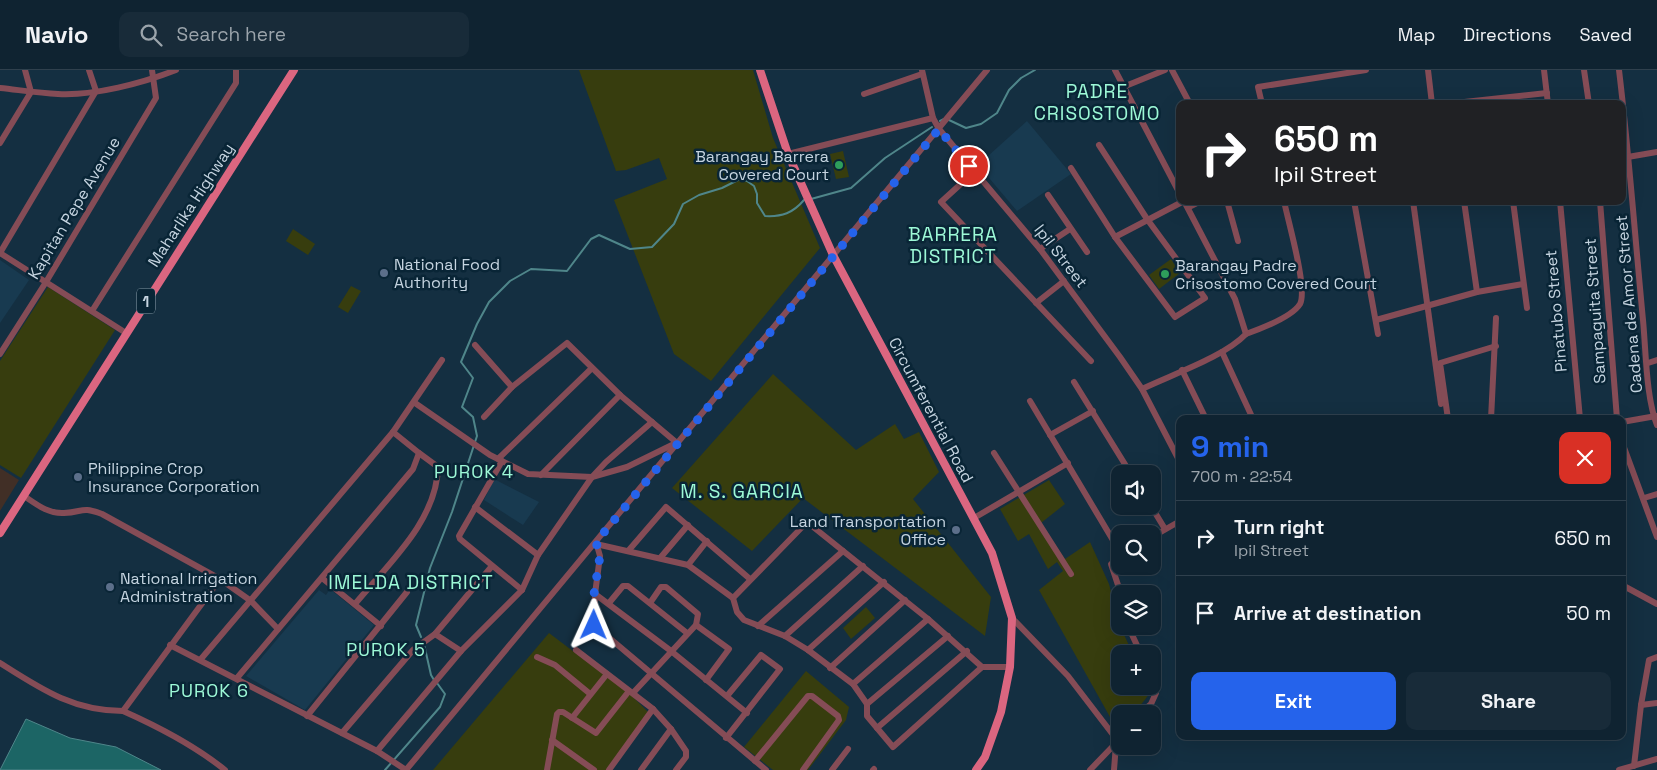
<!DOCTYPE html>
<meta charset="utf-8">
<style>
:root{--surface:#0f2331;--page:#182b39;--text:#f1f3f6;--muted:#9ba4ab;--line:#2f404d;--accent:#2563eb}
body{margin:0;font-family:"Space Grotesk",sans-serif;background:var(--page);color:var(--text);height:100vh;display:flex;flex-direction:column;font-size:19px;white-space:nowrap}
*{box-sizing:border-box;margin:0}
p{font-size:16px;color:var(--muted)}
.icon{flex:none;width:28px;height:28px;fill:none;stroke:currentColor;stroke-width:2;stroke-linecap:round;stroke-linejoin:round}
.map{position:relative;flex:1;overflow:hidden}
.drawer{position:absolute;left:1176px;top:345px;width:450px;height:325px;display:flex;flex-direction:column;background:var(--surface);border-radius:10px;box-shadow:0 5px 20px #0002,0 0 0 1px var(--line)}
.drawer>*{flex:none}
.hud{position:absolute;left:1176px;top:30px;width:450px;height:105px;border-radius:10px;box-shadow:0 5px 20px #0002,0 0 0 1px var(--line);background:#202124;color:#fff;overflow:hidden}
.buttons{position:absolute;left:1111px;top:395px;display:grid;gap:10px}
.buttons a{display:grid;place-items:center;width:50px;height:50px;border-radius:10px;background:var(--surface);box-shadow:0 5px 20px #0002,0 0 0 1px var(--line);font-size:25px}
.pin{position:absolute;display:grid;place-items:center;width:42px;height:42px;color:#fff;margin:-21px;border:2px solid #fff;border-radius:50%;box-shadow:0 1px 5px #0007}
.me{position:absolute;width:55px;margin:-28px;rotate:1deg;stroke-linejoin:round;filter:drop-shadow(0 0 4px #0008)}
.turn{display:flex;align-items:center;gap:18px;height:105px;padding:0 15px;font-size:22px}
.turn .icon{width:65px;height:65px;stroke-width:2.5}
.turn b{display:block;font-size:35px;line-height:42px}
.round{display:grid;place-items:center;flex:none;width:52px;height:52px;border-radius:10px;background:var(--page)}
.summary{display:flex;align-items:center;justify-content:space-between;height:85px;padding:0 15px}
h1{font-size:30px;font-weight:800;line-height:38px;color:var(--accent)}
.primary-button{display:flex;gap:10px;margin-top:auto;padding:10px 15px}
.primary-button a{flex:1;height:58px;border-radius:10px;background:var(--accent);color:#fff;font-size:20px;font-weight:800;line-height:58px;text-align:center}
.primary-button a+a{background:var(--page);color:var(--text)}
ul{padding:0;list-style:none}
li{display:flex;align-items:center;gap:15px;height:75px;padding:0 15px;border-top:1px solid var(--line)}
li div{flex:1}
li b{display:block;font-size:19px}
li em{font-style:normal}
header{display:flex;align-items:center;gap:30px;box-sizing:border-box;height:70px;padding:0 25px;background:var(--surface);border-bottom:1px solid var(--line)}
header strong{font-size:24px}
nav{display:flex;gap:28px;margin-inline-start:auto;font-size:18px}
.search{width:350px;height:45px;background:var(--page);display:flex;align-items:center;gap:12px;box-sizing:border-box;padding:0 18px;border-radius:10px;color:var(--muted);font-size:19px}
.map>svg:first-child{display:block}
.built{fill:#183a50}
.medical{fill:#412f26}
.green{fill:#373d0e}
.water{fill:#1c6565;stroke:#4f868a}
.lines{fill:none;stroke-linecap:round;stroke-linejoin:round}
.stream{stroke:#4f868a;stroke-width:2}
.minor{stroke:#854c56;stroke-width:6}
.major{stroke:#db6680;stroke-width:8}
.route{stroke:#2563eb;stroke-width:9;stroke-dasharray:0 16.2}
.leisure-dot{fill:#2e9e5b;stroke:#092536;stroke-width:2}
.service-dot{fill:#5c6f8a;stroke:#092536;stroke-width:2}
.labels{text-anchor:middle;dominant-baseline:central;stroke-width:5;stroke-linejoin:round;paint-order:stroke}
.shield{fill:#092536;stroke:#8da0ad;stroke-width:1}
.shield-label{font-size:15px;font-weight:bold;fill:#c5d4e0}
.poi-label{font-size:16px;fill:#c5d4e0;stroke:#092536;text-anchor:start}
.street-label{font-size:16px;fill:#c5d4e0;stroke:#092536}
.neighbourhood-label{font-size:18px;letter-spacing:1px;fill:#9df9d7;stroke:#092536}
.quarter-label{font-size:19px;letter-spacing:1px;fill:#9df9d7;stroke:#092536}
</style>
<header>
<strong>Navio</strong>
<div class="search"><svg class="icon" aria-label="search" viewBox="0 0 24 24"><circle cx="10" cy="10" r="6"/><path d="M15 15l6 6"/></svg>Search here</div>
<nav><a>Map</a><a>Directions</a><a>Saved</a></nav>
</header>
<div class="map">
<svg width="1657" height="700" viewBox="0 0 1657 700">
<rect width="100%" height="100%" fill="#142f41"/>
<g class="built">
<path d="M1027,51L1071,104L1017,141L978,95Z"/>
<path d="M0,190L29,210L0,253Z"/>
<path d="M494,409L539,432L523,455L484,430Z"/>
<path d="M330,519L374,555L305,640L246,606L319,520L326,525Z"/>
</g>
<path class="medical" d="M0,398L19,410L0,441Z"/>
<g class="green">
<path d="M579,0H753L773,68L820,178L711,311L674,284L614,130L667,109L659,88L626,100L616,101Z"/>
<path d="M843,81L849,107L836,109L830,84Z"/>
<path d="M293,159L315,174L308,185L286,171Z"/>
<path d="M1171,189L1180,203L1159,219L1149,205Z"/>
<path d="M351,216L361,221L348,243L338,237Z"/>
<path d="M48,217L115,260L21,408L0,395V291Z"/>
<path d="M773,304L856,380L895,354L904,369L919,362L939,402L913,429L991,527L985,566L803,428L752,481L672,418Z"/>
<path d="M1049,410L1065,434L1041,453L1065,489L1090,472L1109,514L1120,556L1133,584H1120V616H1147L1150,623C1141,635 1135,644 1120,644V652L1115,656L1039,520L1063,501L1057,492L1048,499L1029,464L1018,471L1000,439Z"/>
<path d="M866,537L875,548L851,569L843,558Z"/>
<path d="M549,563L631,625L648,642L608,700H433Z"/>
<path d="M806,601L849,637L846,650L808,700H773L744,677Z"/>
</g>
<path class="water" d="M26,649L70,668L116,677L161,700H0Z"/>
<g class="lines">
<g class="stream">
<path d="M949,50L966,58L981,54L997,43L1009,20L1021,8L1035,0"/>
<path d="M940,51L944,49"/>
<path d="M811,129L851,118L885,88L932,57"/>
<path d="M421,567L416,555L430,498L452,442L477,366L473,347L462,337L473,308L461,292L477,254L489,232L510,211L531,199L567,201L591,169L599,165L630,179L652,177L674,154L683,134L699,125L722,118L740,109L747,111L754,116L757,124V133L765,146C782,147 793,143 804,130"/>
<path d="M424,574L431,605L434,610"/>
<path d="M385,700L440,637L445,624L437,613"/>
</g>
<g class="minor">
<path d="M922,0L933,48L939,59L1040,179L1120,287L1142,319L1180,392"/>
<path d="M1115,0L1180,124"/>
<path d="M1172,0L1190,34"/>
<path d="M1428,0L1432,34"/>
<path d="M1544,0L1548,34"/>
<path d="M1584,0L1589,34"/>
<path d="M1619,0C1629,83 1635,167 1643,250C1646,281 1646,328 1657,355"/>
<path d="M1123,17L1165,0"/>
<path d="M0,18C19,20 39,23 58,24C94,26 143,13 176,0"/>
<path d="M864,24L922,4"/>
<path d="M1262,34L1258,17L1366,0"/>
<path d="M1446,34L1547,23"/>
<path d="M0,73L31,22L25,0"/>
<path d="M788,84L933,48"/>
<path d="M1622,88L1657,82"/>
<path d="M1071,98L1115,167L1175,247L1205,228L1147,149L1099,75"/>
<path d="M975,101L941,132L1091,291"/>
<path d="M1048,125L1087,182"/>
<path d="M1227,131L1238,171"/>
<path d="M1354,131L1378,264"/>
<path d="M1413,131L1441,334"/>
<path d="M1464,131L1477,222"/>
<path d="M1513,131L1527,238"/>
<path d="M1560,131L1580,349"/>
<path d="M1600,131L1617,349"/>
<path d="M1189,137L1201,131"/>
<path d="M1115,167L1184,131"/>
<path d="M1040,179L1070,159"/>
<path d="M0,183L96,21L89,0"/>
<path d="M0,183L126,263"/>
<path d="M1036,233L1064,211"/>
<path d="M92,241L236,13V0"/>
<path d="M1376,250L1477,222L1523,214"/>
<path d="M1246,264C1260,259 1292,247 1300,234C1308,219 1288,151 1284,131"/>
<path d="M475,275L512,317"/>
<path d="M1222,282L1253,349"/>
<path d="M0,284L46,212L156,28L152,0"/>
<path d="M1648,293L1657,290"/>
<path d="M1182,300L1206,349"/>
<path d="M1074,312L1131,404"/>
<path d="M1142,319C1173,304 1224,287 1246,264L1235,229L1184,131"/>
<path d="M1030,331L1120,482"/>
<path d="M415,333L490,385L528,404L592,407L627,397L674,374"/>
<path d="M484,347L512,317L567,273L620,325L677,373"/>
<path d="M1448,349L1440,293L1496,276"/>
<path d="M1491,349L1496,248"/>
<path d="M1622,352L1656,346"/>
<path d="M1050,365L1093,341"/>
<path d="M1622,372L1657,467"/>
<path d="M994,383L1071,504"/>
<path d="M498,389L592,298"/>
<path d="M502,391L459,466L460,469L522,520"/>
<path d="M541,405L620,325"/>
<path d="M24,426C36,434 48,444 64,443C84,442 81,436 102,444L220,509L251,531L278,559"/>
<path d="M1644,428L1657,424"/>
<path d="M1151,436L1165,459"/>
<path d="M475,437L538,485"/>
<path d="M974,448L1068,393"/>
<path d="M1152,467L1180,451"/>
<path d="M596,472L600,486L595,524L594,555L766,700"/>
<path d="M596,474L688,495L733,528L737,542L744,550L785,566L808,580L853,614L867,634V646L893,677L982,597H1010"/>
<path d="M629,480L666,437L750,509"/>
<path d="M661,487L688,455"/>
<path d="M1120,487L1111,494L1121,524"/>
<path d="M688,495L707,471"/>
<path d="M322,508L381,556"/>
<path d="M1622,515L1657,534"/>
<path d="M595,524L671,581L747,643"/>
<path d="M733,528L807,452L928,549L982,597"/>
<path d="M609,533L623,516H628L687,563"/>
<path d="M355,534C387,495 437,451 438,397L419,383"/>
<path d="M1012,548L1068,606L1114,666L1116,674L1114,700"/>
<path d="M696,555L729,579L706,610"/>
<path d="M758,556L843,481"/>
<path d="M1128,556L1141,584"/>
<path d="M435,564L461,581"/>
<path d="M785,566L863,496"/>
<path d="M170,575L377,681L406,700"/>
<path d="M576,580L653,639L671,659L686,681V687L676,700"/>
<path d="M808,580L884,512"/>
<path d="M537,587L555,595L589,623"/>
<path d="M201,589L393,362L442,290"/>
<path d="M0,593C41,619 73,641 123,641L220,509"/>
<path d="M830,598L905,530"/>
<path d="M237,608L413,399L419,383L393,362"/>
<path d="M853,614L928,549"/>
<path d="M633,623L696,555L698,544L666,517H661L650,533"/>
<path d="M867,634L948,566"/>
<path d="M1641,635L1657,633"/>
<path d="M123,641C159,657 194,675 225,700"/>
<path d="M1139,644L1151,634L1156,623L1152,614"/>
<path d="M307,646L407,522"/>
<path d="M572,648L607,604"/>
<path d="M877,658L967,581"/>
<path d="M342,663L413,580L435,564L492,496"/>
<path d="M726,668L780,599L761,585L727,626"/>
<path d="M552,670L594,700"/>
<path d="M377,681L461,581L522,520L538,485L592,407L606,392L652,352"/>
<path d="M755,691L808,626H812L838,646L839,650L803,700"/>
<path d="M1634,696L1641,635L1649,590L1657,587"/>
<path d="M406,700L987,0"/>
<path d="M547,700L557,644L559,642H563L596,663L629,621"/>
<path d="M609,700L653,639"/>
<path d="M641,700L671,659"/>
<path d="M832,700L848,679"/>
<path d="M873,700L874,699"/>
<path d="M1090,700L1115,674"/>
<path d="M1619,700L1657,689"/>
</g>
<g class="major">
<path d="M760,0L788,84L833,185L992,483L1012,548L1010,597L1001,642L985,687L976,700"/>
<path d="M0,463L294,0"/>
</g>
</g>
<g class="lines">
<path class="route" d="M594,555V524L600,486L596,472L939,59L969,96"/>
</g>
<g class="leisure-dot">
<circle cx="839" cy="95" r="5"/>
<circle cx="1165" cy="204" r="5"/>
</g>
<g class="service-dot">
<circle cx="384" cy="203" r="5"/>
<circle cx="78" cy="407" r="5"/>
<circle cx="956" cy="460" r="5"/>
<circle cx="110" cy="517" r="5"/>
</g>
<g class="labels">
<rect class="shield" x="137" y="218.5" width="18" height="25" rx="4"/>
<g class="shield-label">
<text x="146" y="231">1</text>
</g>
<g class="poi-label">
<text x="829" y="86" text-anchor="end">Barangay Barrera<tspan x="829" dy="18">Covered Court</tspan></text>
<text x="394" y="194">National Food<tspan x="394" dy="18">Authority</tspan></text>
<text x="1175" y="195">Barangay Padre<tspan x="1175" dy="18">Crisostomo Covered Court</tspan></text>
<text x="88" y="398">Philippine Crop<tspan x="88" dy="18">Insurance Corporation</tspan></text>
<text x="946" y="451" text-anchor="end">Land Transportation<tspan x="946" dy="18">Office</tspan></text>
<text x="120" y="508">National Irrigation<tspan x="120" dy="18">Administration</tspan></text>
</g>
<g class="street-label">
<text transform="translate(191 135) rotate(-57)">Maharlika Highway</text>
<text transform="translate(74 138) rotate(-59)">Kapitan Pepe Avenue</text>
<text transform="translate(1061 186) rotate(52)">Ipil Street</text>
<text transform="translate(1629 234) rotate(-95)">Cadena de Amor Street</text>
<text transform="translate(1556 241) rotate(-95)">Pinatubo Street</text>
<text transform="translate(1595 241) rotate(-94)">Sampaguita Street</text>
<text transform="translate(931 340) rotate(62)">Circumferential Road</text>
</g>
<g class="neighbourhood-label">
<text x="474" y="401">PUROK 4</text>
<text x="386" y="579">PUROK 5</text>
<text x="209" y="620">PUROK 6</text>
</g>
<g class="quarter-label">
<text x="1097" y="21">PADRE<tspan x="1097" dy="22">CRISOSTOMO</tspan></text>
<text x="953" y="164">BARRERA<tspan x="953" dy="22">DISTRICT</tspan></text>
<text x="742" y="421">M. S. GARCIA</text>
<text x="411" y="512">IMELDA DISTRICT</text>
</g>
</g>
</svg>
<div class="buttons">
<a><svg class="icon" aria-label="sound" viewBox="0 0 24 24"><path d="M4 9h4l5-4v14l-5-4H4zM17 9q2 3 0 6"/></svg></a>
<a><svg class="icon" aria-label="search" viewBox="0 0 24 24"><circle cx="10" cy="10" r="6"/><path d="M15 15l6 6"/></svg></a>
<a><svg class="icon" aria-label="layers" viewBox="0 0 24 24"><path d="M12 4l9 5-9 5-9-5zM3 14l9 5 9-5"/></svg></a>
<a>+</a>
<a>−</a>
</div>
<div class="pin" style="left:969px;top:96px;background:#d93025"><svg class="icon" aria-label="arrive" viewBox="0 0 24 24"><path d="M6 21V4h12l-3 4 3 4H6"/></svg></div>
<svg class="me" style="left:594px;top:555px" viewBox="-20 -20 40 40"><path d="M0-17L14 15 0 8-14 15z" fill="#2563eb" stroke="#fff" stroke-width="4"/></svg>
<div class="hud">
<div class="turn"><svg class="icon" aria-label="right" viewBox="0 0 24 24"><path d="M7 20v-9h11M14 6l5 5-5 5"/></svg><div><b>650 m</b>Ipil Street</div></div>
</div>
<section class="drawer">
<div class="summary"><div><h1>9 min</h1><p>700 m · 22:54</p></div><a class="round" style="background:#d93025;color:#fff"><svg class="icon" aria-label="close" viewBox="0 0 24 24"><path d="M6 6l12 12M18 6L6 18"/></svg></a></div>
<ul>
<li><svg class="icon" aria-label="right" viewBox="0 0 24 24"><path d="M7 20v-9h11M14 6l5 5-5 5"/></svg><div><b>Turn right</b><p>Ipil Street</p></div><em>650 m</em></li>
<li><svg class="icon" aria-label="arrive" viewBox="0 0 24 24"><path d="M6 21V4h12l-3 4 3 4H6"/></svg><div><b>Arrive at destination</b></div><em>50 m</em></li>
</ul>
<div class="primary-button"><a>Exit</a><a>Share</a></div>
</section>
</div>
